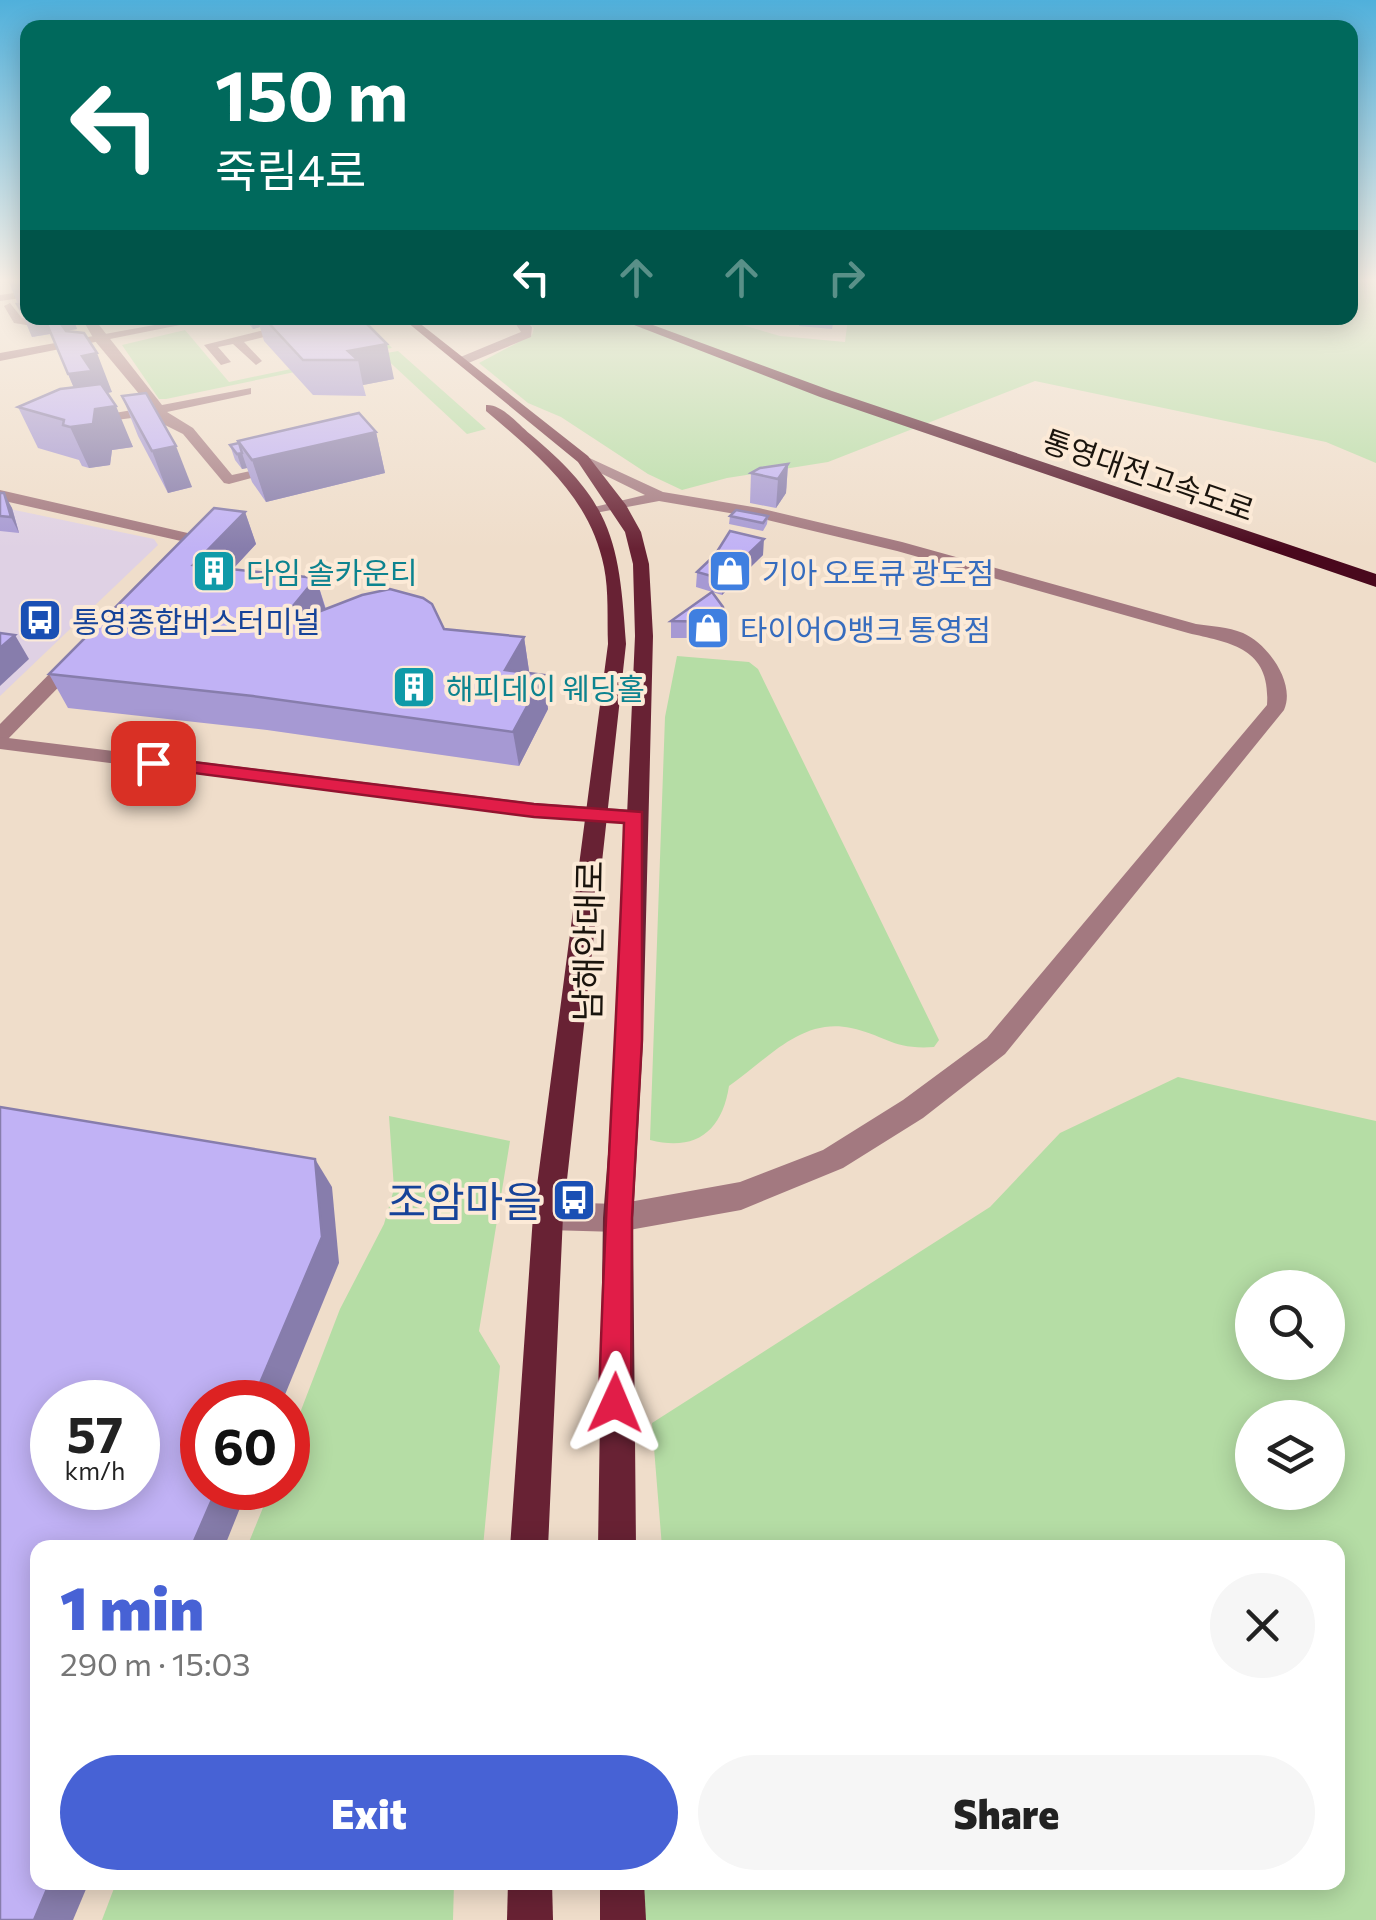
<!DOCTYPE html>
<meta charset="utf-8">
<style>
:root{--surface:#fff;--page:#f6f6f6;--text:#222;--muted:#767676;--accent:#4762d5}
body{margin:0;font-family:Commissioner,"Noto Sans KR",sans-serif;background:var(--page);color:var(--text);height:100vh;display:flex;flex-direction:column;font-size:38px;white-space:nowrap}
*{box-sizing:border-box;margin:0}
p{font-size:32px;color:var(--muted)}
.icon{flex:none;width:55px;height:55px;fill:none;stroke:currentColor;stroke-width:2;stroke-linecap:round;stroke-linejoin:round}
.map{position:relative;flex:1;overflow:hidden}
.drawer{position:absolute;left:30px;top:1540px;width:1315px;height:350px;display:flex;flex-direction:column;background:var(--surface);border-radius:20px;box-shadow:0 5px 25px #0003}
.drawer>*{flex:none}
.banner{position:absolute;left:20px;top:20px;width:1338px;height:305px;border-radius:20px;box-shadow:0 5px 25px #0003;background:#00695c;color:#fff;overflow:hidden}
.tools{position:absolute;left:1235px;top:1270px;display:grid;gap:20px}
.tools a{display:grid;place-items:center;width:110px;height:110px;border-radius:50%;background:var(--surface);box-shadow:0 5px 25px #0003;font-size:50px}
.speed{position:absolute;left:30px;top:1380px;display:flex;gap:20px;font-size:50px;font-weight:700;text-align:center}
.speed>*{display:grid;place-content:center;width:130px;height:130px;border-radius:50%;background:var(--surface);box-shadow:0 5px 25px #0003;line-height:1}
.speed small{font-size:25px;font-weight:400}
.speed .limit{border:15px solid #d22;background:#fff;color:#111}
.pin{position:absolute;display:grid;place-items:center;width:85px;height:85px;color:#fff;margin:-42px;border-radius:20px;box-shadow:0 5px 15px #0006}
.me{position:absolute;width:110px;margin:-55px;rotate:1deg;stroke-linejoin:round;filter:drop-shadow(0 0 8px #0008)}
.turn{display:flex;align-items:center;gap:35px;height:210px;padding:0 30px;font-size:45px}
.turn .icon{width:130px;height:130px;stroke-width:2.5}
.turn b{display:block;font-size:70px;line-height:85px}
.lanes{display:flex;align-items:center;height:95px;padding:0 30px;background:#0003;justify-content:center;gap:50px;direction:ltr}
.lanes .off{opacity:.35}
.round{display:grid;place-items:center;flex:none;width:105px;height:105px;border-radius:52px;background:var(--page)}
.overview{display:flex;align-items:center;justify-content:space-between;height:170px;padding:0 30px}
h1{font-size:60px;font-weight:800;line-height:75px;color:var(--accent)}
.button{display:flex;gap:20px;margin-top:auto;padding:20px 30px}
.button a{flex:1;height:115px;border-radius:60px;background:var(--accent);color:#fff;font-size:40px;font-weight:800;line-height:115px;text-align:center}
.button a+a{background:var(--page);color:var(--text)}
.map>svg:first-child{display:block}
.commercial{fill:#dfd1e4}
.green{fill:#b5dda5;fill-rule:evenodd}
.lines{fill:none;stroke-linecap:round;stroke-linejoin:round}
.pedestrian{fill:#a37980;fill-rule:evenodd}
.minor{fill:#a37980;fill-rule:evenodd}
.tertiary{fill:#a37980;fill-rule:evenodd}
.primary{fill:#682234;fill-rule:evenodd}
.motorway{fill:#49081d;fill-rule:evenodd}
.wall{fill:#a699d3}
.shaded-wall{fill:#877dac}
.building{fill:#c1b2f5;stroke:#877dac;stroke-width:2.5;fill-rule:evenodd}
.route{fill:#e11d48;stroke:#92132f;stroke-width:2.5}
.labels{text-anchor:middle;dominant-baseline:central;stroke-width:8;stroke-linejoin:round;paint-order:stroke}
.far-street-label{font-size:30px;fill:#1a140d;stroke:#fcead7}
.far-culture-label{font-size:30px;fill:#0d838f;stroke:#fcead7;text-anchor:start}
.far-shop-label{font-size:30px;fill:#366cbe;stroke:#fcead7;text-anchor:start}
.far-transit-label{font-size:30px;fill:#164399;stroke:#fcead7;text-anchor:start}
.street-label{font-size:35px;fill:#1a140d;stroke:#fcead7}
.near-transit-label{font-size:42px;fill:#164399;stroke:#fcead7;text-anchor:end}
</style>
<div class="map">
<svg width="1376" height="1920" viewBox="0 0 1376 1920">
<rect width="100%" height="100%" fill="#efddca"/>
<path class="commercial" d="M0,507L154,539L158,545L0,696Z"/>
<g class="green">
<path d="M1350,280H1376V463L1326,442L1035,381L828,462L727,478L682,490L648,474L561,417L528,403L479,363L532,335L534,328L524,318H718L780,336L845,342L848,318H1350Z"/>
<path d="M342,318H363L392,348L380,350L381,354L398,351L486,429L467,434L381,354L166,399H159L122,345L185,330L229,382L377,351Z"/>
<path d="M677,656L749,662L758,669L939,1040L934,1047C892,1050 885,1035 851,1028C801,1017 767,1060 729,1086C722,1131 696,1152 650,1140L665,717Z"/>
<path d="M1178,1077L1376,1121V1920H638L637,1883L1338,1882V1548L662,1547L652,1423L990,1207L1060,1133ZM1252,1288H1328V1362H1252ZM1252,1418H1328V1492H1252Z"/>
<path d="M389,1116L510,1141L479,1331L500,1366L483,1547H247L271,1488H288V1444L340,1309L384,1224L394,1189Z"/>
<path d="M116,1883H454L453,1920H102Z"/>
</g>
<g class="lines">
<path class="pedestrian" d="M28,291V297L0,301V295Z"/>
<g class="minor">
<path d="M10,303L22,318L45,322L126,318L121,321H96L162,405L251,388V394L167,412L193,428L232,475L282,464L289,468L229,484L224,483L183,434L161,423L155,415L85,424V418L150,407L95,341L84,322L45,328L14,323L4,306Z"/>
<path d="M512,318H523L532,327L531,337L466,364H458V358L521,332Z"/>
<path d="M272,328L276,334L244,342L262,361L256,365L233,344L218,347L231,362L221,365L204,345Z"/>
<path d="M583,455L663,492L759,508L902,542L1196,624C1211,626 1228,627 1243,633C1268,644 1296,683 1284,710L1005,1054L923,1118L843,1168L741,1210L618,1232L548,1230L537,1226L533,1216L537,1206L548,1202L618,1204L740,1182L823,1150L903,1100L987,1038L1267,705C1271,647 1230,643 1188,633L897,551L759,518L659,501L590,514V508L645,495L578,462V456Z"/>
<path d="M0,490L192,534L200,539L175,562L167,557L181,541L0,500Z"/>
<path d="M77,651L86,657L84,661L7,740L0,742V724L70,653Z"/>
</g>
<g class="tertiary">
<path d="M193,318H215L0,361V353Z"/>
<path d="M0,737L534,803L635,810L646,817L635,824L534,817L0,749Z"/>
</g>
<g class="primary">
<path d="M402,318H413L588,456L626,505L641,532L649,564L653,636L643,1040L633,1218L636,1548H598L603,1218L617,1040L635,636L633,564L625,532L578,462Z"/>
<path d="M486,405C502,404 518,424 530,434C613,503 619,541 626,644L563,1216L548,1548H510L533,1216L608,644C607,619 609,592 604,567C590,497 538,455 486,411Z"/>
<path d="M508,1882H552L553,1920H507Z"/>
<path d="M600,1882H644L646,1920H600Z"/>
</g>
<path class="motorway" d="M616,318H634L832,391L1376,574V587L820,397Z"/>
</g>
<g class="wall">
<path d="M8,280H28V318H73L77,329L66,331L112,392L107,393L133,447L112,450L110,465L89,468L82,466L79,460L38,448L18,407L74,388L51,334L32,337Z"/>
<path d="M246,318H361L394,379L363,385L366,396L313,395L264,341L260,327L253,329L248,323Z"/>
<path d="M799,318H834L832,329L799,326Z"/>
<path d="M122,396L192,487L168,493L138,436Z"/>
<path d="M376,432L385,473L266,502L252,482L247,468L242,469L235,460L230,445Z"/>
<path d="M788,464L786,493L776,508L750,503L751,473Z"/>
<path d="M0,493L12,508L19,533L0,531Z"/>
<path d="M245,512L256,544L233,569L316,578L326,609L444,629L524,637L529,671L528,673L544,675L548,709L519,766L267,730L68,708L49,674Z"/>
<path d="M730,516H768L767,524L763,531L729,524Z"/>
<path d="M763,555L722,595L696,587L697,572Z"/>
<path d="M671,621L724,622L723,638H671Z"/>
</g>
<g class="shaded-wall">
<path d="M28,310V318H73L77,329L32,337L21,311Z"/>
<path d="M250,318H257L260,327L253,329Z"/>
<path d="M387,344L394,379L363,385L358,360L348,351Z"/>
<path d="M97,353L112,392L102,394L116,406L133,447L112,450L110,465L89,468L70,427L85,414L68,374L82,356Z"/>
<path d="M376,432L385,473L266,502L252,460Z"/>
<path d="M176,446L192,487L168,493L152,451Z"/>
<path d="M242,453L247,468L242,469L237,454Z"/>
<path d="M788,464L786,493L776,508L778,479Z"/>
<path d="M4,493L12,508L19,533L11,517Z"/>
<path d="M245,512L256,544L206,598L193,565Z"/>
<path d="M764,539L763,555L722,595V579Z"/>
<path d="M316,578L326,611L274,629Z"/>
<path d="M15,635L29,659L0,686V648Z"/>
<path d="M524,637L529,671L510,704L505,670Z"/>
<path d="M544,675L548,709L519,766L513,732Z"/>
<path d="M315,1159L332,1187L339,1263L282,1402H252Z"/>
<path d="M217,1488H248L224,1548H191Z"/>
<path d="M50,1882H89L73,1920H34Z"/>
</g>
<g class="building">
<path d="M17,304H28V310L21,311Z"/>
<path d="M57,318L66,331L84,333L97,353L82,356L92,371L68,374L47,324Z"/>
<path d="M264,318H312L318,321L329,318H361L387,344L348,351L358,360H303Z"/>
<path d="M101,384L116,406L95,409L93,424L70,427L63,425L64,420L18,407L60,389Z"/>
<path d="M146,393L176,446L152,451L122,396Z"/>
<path d="M359,413L376,432L252,460L238,441Z"/>
<path d="M239,443L242,453L237,454L230,445Z"/>
<path d="M788,464L778,479L751,473L760,468Z"/>
<path d="M0,493H4L11,517L0,516Z"/>
<path d="M214,508L245,512L193,565L316,578L274,629L362,595L390,589L423,598L432,604L444,629L524,637L505,670L544,675L513,732L253,696L49,674Z"/>
<path d="M736,510L768,516L763,523L730,516Z"/>
<path d="M730,531L764,539L722,579L697,572L715,555Z"/>
<path d="M712,592L723,607L724,622L671,621Z"/>
<path d="M0,633L15,635L0,648Z"/>
<path d="M0,1107L315,1159L322,1237L252,1402H202V1488H217L191,1548H38V1882H50L34,1920H0ZM52,1402H138V1488H52Z"/>
</g>
<linearGradient id="sky" x2="0" y2="1"><stop stop-color="#50b0db"/><stop offset="0.51" stop-color="#f8f0e7"/><stop offset="1" stop-color="#f8f0e7" stop-opacity="0"/></linearGradient>
<rect width="1376" height="549" fill="url(#sky)"/>
<path class="route" d="M153,757L534,804L642,812V1040L632,1218L631,1403L626,1414L615,1418L604,1414L599,1403C604,1209 618,1017 624,823L534,817L147,767V759Z"/>
<defs>
<g id="building-square" transform="scale(2.25)"><rect x="-9" y="-9" width="18" height="18" rx="4" fill="#0f9aa8" stroke="#fcead7"/><path d="M-4-6H4V6H1V3H-1V6H-4ZM-2.5-4.3h1.7v1.8h-1.7ZM.8-4.3h1.7v1.8H.8ZM-2.5-1h1.7V.8h-1.7ZM.8-1h1.7V.8H.8Z" fill="#fff"/></g>
<g id="shop-square" transform="scale(2.25)"><rect x="-9" y="-9" width="18" height="18" rx="4" fill="#3f7fe0" stroke="#fcead7"/><path d="M-5-2.5h2.3a2.7 3.5 0 0 1 5.4 0H5L5.5 6h-11ZM-1.5-2.5h3a1.5 2.3 0 0 0-3 0Z" fill="#fff"/></g>
<g id="bus-square" transform="scale(2.25)"><rect x="-9" y="-9" width="18" height="18" rx="4" fill="#1a4fb4" stroke="#fcead7"/><path d="M-5-6H5V4H4V6H2V4H-2V6H-4V4H-5ZM-3.5-4V0h7V-4ZM-3.5 1.2v1.5H-2V1.2ZM2 1.2v1.5H3.5V1.2Z" fill="#fff"/></g>
</defs>
<g fill-rule="evenodd">
<use href="#building-square" x="214" y="571"/>
<use href="#shop-square" x="730" y="571"/>
<use href="#bus-square" x="40" y="620"/>
<use href="#shop-square" x="708" y="628"/>
<use href="#building-square" x="414" y="687"/>
<use href="#bus-square" x="574" y="1200"/>
</g>
<g class="labels">
<g class="far-street-label">
<text transform="translate(1149 474) rotate(19)">통영대전고속도로</text>
</g>
<g class="far-culture-label">
<text x="246" y="571">다임 솔카운티</text>
<text x="446" y="687">해피데이 웨딩홀</text>
</g>
<g class="far-shop-label">
<text x="762" y="571">기아 오토큐 광도점</text>
<text x="740" y="628">타이어O뱅크 통영점</text>
</g>
<g class="far-transit-label">
<text x="72" y="620">통영종합버스터미널</text>
</g>
<g class="street-label">
<text transform="translate(587 941) rotate(-89)">남해안대로</text>
</g>
<g class="near-transit-label">
<text x="542" y="1200">조암마을</text>
</g>
</g>
</svg>
<div class="tools">
<a><svg class="icon" aria-label="search" viewBox="0 0 24 24"><circle cx="10" cy="10" r="6"/><path d="M15 15l6 6"/></svg></a>
<a><svg class="icon" aria-label="layers" viewBox="0 0 24 24"><path d="M12 4l9 5-9 5-9-5zM3 14l9 5 9-5"/></svg></a>
</div>
<div class="speed"><div>57<small>km/h</small></div><div class="limit">60</div></div>
<div class="pin" style="left:153px;top:763px;background:#d93025"><svg class="icon" aria-label="arrive" viewBox="0 0 24 24"><path d="M6 21V4h12l-3 4 3 4H6"/></svg></div>
<svg class="me" style="left:615px;top:1403px" viewBox="-20 -20 40 40"><path d="M0-17L14 15 0 8-14 15z" fill="#e11d48" stroke="#fff" stroke-width="4"/></svg>
<div class="banner">
<div class="turn"><svg class="icon" aria-label="left" viewBox="0 0 24 24"><path d="M17 20v-9H6M10 6l-5 5 5 5"/></svg><div><b>150 m</b>죽림4로</div></div>
<div class="lanes"><svg class="icon" aria-label="left" viewBox="0 0 24 24"><path d="M17 20v-9H6M10 6l-5 5 5 5"/></svg><svg class="icon off" aria-label="ahead" viewBox="0 0 24 24"><path d="M12 20V5M6 11l6-6 6 6"/></svg><svg class="icon off" aria-label="ahead" viewBox="0 0 24 24"><path d="M12 20V5M6 11l6-6 6 6"/></svg><svg class="icon off" aria-label="right" viewBox="0 0 24 24"><path d="M7 20v-9h11M14 6l5 5-5 5"/></svg></div>
</div>
<section class="drawer">
<div class="overview"><div><h1>1 min</h1><p>290 m · 15:03</p></div><a class="round"><svg class="icon" aria-label="close" viewBox="0 0 24 24"><path d="M6 6l12 12M18 6L6 18"/></svg></a></div>
<div class="button"><a>Exit</a><a>Share</a></div>
</section>
</div>
